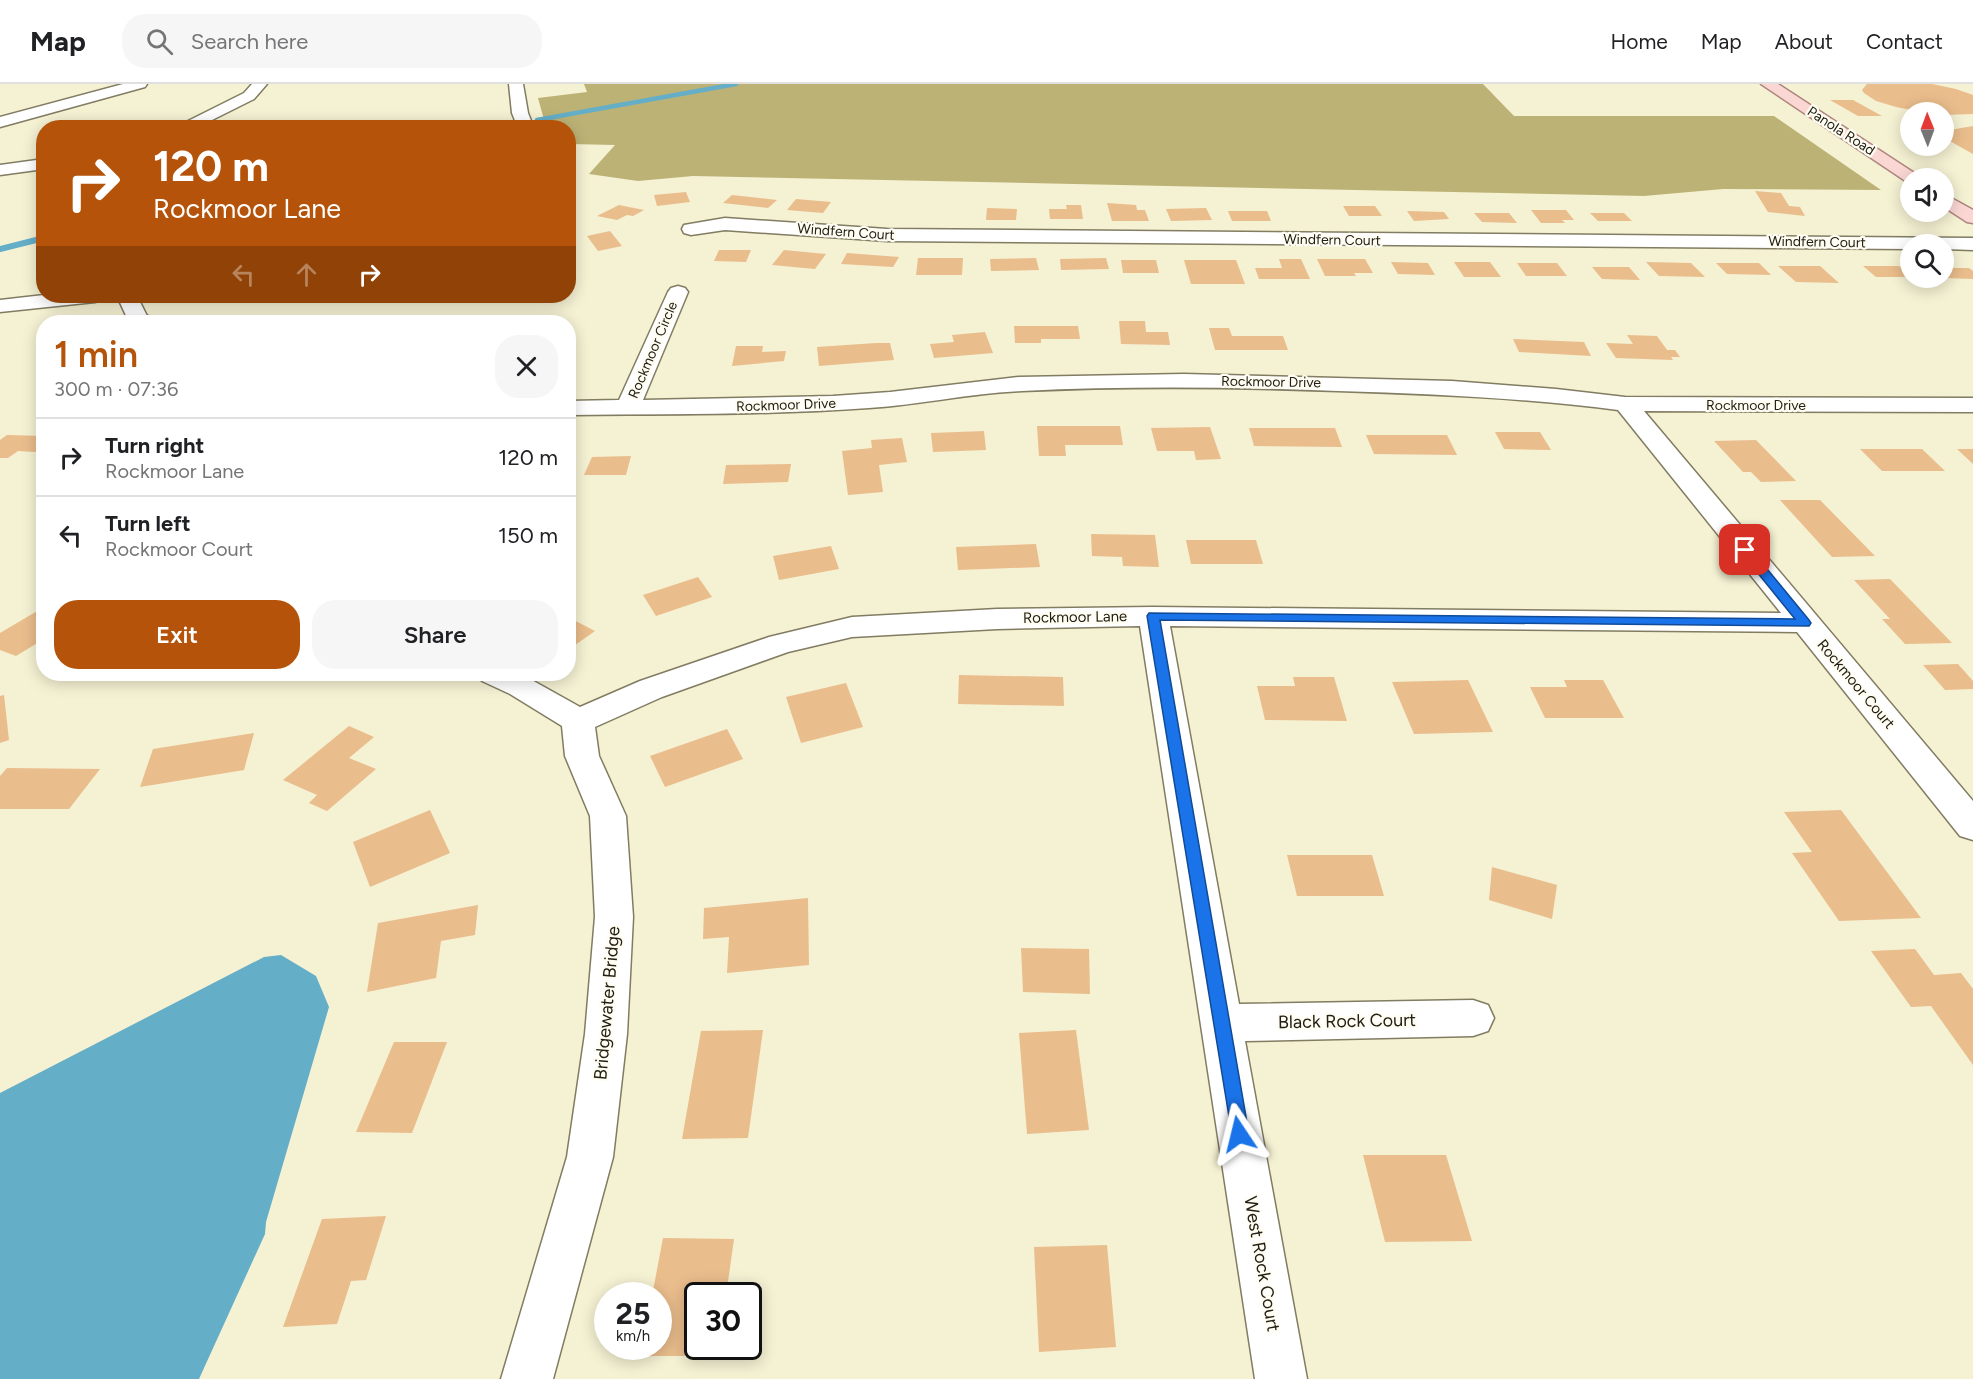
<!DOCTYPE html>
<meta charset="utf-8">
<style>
:root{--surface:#fff;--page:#f6f6f6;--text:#202124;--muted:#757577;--line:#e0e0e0;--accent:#b45309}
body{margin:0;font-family:Figtree,sans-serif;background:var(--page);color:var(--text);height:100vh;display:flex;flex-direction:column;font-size:22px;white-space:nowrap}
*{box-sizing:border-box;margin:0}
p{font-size:20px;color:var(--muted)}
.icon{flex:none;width:33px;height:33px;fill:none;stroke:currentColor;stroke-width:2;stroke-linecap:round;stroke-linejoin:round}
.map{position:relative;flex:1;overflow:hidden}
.panel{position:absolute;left:36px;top:231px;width:540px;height:366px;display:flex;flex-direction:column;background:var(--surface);border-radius:24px;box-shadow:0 3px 15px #0003}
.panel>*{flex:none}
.top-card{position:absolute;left:36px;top:36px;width:540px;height:183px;border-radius:24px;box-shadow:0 3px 15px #0003;background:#b45309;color:#fff;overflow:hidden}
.needle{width:39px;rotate:359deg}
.buttons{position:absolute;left:1900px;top:18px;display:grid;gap:12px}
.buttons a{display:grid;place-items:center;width:54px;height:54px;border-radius:50%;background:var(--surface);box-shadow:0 3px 15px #0003;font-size:30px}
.speed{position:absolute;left:594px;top:1198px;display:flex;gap:12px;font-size:30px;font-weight:700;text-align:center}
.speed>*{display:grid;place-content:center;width:78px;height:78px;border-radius:50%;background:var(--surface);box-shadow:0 3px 15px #0003;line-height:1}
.speed small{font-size:15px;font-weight:400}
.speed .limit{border:3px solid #111;border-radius:9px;background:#fff;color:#111}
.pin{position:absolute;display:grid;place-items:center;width:51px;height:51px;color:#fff;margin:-26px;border-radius:12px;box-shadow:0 3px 9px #0006}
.me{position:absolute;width:66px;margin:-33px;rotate:350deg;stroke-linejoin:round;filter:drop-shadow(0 0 4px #0008)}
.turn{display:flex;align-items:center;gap:21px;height:126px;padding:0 18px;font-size:27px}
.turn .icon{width:78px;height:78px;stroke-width:2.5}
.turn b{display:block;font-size:42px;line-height:51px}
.lanes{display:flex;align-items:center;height:57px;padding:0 18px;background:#0003;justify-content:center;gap:30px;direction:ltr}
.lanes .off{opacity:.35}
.round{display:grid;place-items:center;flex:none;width:63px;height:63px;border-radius:24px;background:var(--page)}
.overview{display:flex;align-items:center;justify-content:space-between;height:102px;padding:0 18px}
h1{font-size:36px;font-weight:600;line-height:45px;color:var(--accent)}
.primary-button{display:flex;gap:12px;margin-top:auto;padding:12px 18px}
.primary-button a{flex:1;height:69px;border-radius:24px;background:var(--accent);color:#fff;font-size:24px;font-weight:600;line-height:69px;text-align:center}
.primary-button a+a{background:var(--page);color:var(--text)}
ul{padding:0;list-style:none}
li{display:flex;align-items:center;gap:18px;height:78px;padding:0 18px;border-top:2px solid var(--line)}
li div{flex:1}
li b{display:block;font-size:22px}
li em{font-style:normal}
header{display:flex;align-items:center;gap:36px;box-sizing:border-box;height:84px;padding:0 30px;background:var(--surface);border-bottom:2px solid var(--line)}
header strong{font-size:28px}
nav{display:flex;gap:33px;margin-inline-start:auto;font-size:21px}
.search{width:420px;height:54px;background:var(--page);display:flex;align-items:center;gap:15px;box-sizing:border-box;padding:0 21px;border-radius:24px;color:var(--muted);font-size:22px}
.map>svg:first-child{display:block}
.forest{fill:#bdb275}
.water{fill:#65aec8}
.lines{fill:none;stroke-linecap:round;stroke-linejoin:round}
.stream-far1{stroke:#65aec8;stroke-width:4.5}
.stream{stroke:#65aec8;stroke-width:6}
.building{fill:#eabd8c}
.minor-casing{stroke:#817c62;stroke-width:3}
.major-casing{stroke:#ae867f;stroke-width:3}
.minor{fill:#fff;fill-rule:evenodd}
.major{fill:#fbd7d4;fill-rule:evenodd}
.route{fill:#1a73e8;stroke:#114b97;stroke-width:1.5}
.labels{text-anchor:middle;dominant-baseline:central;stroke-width:4.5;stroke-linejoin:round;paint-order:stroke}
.far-street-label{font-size:14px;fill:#222016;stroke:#fffdf2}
.street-label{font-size:15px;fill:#222016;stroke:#fffdf2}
.near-street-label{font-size:18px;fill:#222016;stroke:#fffdf2}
</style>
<header>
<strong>Map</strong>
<div class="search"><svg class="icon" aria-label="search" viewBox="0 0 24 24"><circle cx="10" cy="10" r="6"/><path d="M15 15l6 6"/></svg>Search here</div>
<nav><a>Home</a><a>Map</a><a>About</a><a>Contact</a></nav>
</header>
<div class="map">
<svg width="1973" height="1295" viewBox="0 0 1973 1295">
<rect width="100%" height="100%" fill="#f5f1d3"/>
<path class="forest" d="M584,0H1483L1514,32H1774L1881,106L1723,105L1644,112L693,92L638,97L589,90L615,61L569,60L568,44L546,43L538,14L587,8Z"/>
<path class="water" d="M281,871L316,892L329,923L266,1138L265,1150L199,1295H0V1009L264,873Z"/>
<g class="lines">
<g class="stream-far1">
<path d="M537,36L736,0"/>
<path d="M499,44L512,41"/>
</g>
<path class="stream" d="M0,165L44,154"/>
</g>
<g class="building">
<path d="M1867,0H1932L1956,5L1973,11V30L1944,31V28H1922L1896,23L1876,17L1864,9L1862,6Z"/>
<path d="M1830,16H1853L1882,32H1858Z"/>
<path d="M1973,42V70L1948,56L1946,49L1950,46Z"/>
<path d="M1755,107L1781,109L1789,122L1800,123L1805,132L1768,128Z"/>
<path d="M686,108L690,118L657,122L654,111Z"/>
<path d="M732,111L777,116L768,124L723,119Z"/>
<path d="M796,115L831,118L823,129L787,126Z"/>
<path d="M1107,119L1136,121L1137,126H1145L1149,137H1112Z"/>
<path d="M619,121L644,126L633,132L627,131L617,136L597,132Z"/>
<path d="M1066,121H1081L1083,135H1050L1049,125H1067Z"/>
<path d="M1343,122H1375L1382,132H1349Z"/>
<path d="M987,124L1017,125L1016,136H986Z"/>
<path d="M1206,124L1212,136L1171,137L1166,125Z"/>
<path d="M1531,126H1566L1574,136H1562L1565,139H1541Z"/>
<path d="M1228,127H1267L1271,137H1232Z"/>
<path d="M1407,127L1444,128L1449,135L1414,137Z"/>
<path d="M1474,129H1509L1517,139L1482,138Z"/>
<path d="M1590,129H1624L1632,137H1598Z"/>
<path d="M610,147L622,162L598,167L587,152Z"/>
<path d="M719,166H751L746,178L714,177Z"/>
<path d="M784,166L826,170L815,185L772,181Z"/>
<path d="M847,169L899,173L893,183L841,180Z"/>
<path d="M918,174H963L962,191H916Z"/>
<path d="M1036,174L1039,186L991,187L990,175Z"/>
<path d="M1106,174L1109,185L1061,186L1060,175Z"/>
<path d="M1279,175H1301L1310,195H1259L1255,184H1282Z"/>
<path d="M1317,175H1365L1373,189H1354L1356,192H1325Z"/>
<path d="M1121,176H1156L1159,189H1123Z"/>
<path d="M1184,176H1236L1245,200H1191Z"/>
<path d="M1391,178L1428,179L1435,191L1398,190Z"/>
<path d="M1454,178H1490L1501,193H1464Z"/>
<path d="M1646,178L1691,179L1705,193L1659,192Z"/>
<path d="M1517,179H1557L1567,192H1526Z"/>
<path d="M1716,179H1759L1771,191L1727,190Z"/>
<path d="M1778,182H1820L1839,199L1796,198Z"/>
<path d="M1863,182H1899L1911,193H1876Z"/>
<path d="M1592,183H1629L1640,196L1602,195Z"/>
<path d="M1944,184H1969L1973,187V195L1944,194Z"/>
<path d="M1119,237H1145L1146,248H1168L1170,261L1121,260Z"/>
<path d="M1014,242H1078L1080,255H1041V259H1015Z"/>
<path d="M1209,244H1229L1232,252H1283L1288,266H1215Z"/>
<path d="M985,248L993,269L934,274L930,260L954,258L952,251Z"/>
<path d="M1627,251L1657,252L1667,266H1675L1680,273H1671L1673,276L1616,274L1606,259L1633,260Z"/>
<path d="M1513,255L1584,258L1591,272L1519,268Z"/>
<path d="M876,259H890L894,276L819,282L817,263Z"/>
<path d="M736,262H763L762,268L786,267L784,277L732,282Z"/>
<path d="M1037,342H1120L1123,361H1065L1066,372H1039Z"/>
<path d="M1210,343L1221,375L1196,376L1194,367H1157L1151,344Z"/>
<path d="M1249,344H1335L1342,363L1254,362Z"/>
<path d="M984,347L986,366L933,368L931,349Z"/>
<path d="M1495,348H1540L1551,366L1504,365Z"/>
<path d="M7,351L44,352V362L35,368L18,367L8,374H0V356Z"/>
<path d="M1366,351H1447L1457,371L1374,370Z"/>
<path d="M902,354L907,378L879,381L883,408L848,411L842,367L872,364L871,356Z"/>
<path d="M1756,356L1796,397L1761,398L1751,388H1743L1714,357Z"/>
<path d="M1860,365H1922L1945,387H1882Z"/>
<path d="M1957,365H1973V380Z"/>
<path d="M631,372L626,391H584L592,373Z"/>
<path d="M791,380L788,398L723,400L726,381Z"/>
<path d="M1780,416H1820L1875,472L1832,473Z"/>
<path d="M1091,450L1155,451L1159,483L1123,482L1122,473L1092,472Z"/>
<path d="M1186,456H1256L1263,480H1191Z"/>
<path d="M1036,460L1040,483L958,486L956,463Z"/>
<path d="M831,462L839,485L779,496L773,472Z"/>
<path d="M698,493L712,513L656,532L643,511Z"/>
<path d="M1890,495L1952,559L1905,560L1882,535H1890L1854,496Z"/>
<path d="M44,523V555L16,572L0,566V549Z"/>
<path d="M568,533L595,547L568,566Z"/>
<path d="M1958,580L1973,597V605L1945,606L1923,581Z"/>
<path d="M959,591L1063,593L1064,622L958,620Z"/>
<path d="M1293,593H1334L1347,637L1265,636L1257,602H1295Z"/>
<path d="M1468,596L1493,648L1414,650L1392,598Z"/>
<path d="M1564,596H1603L1624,634H1545L1530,603H1567Z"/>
<path d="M846,599L863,643L801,659L786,613Z"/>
<path d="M4,611L9,656L0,659V612Z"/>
<path d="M349,642L374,653L349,674L376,685L327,727L309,719L317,711L283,696Z"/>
<path d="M727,645L743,675L665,703L650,672Z"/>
<path d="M254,649L244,686L140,703L153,665Z"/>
<path d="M7,684L100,685L69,725H0V692Z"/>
<path d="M430,726L450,769L370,803L353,758Z"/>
<path d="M1841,726L1921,834L1839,837L1792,769L1812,768L1784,728Z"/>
<path d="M1287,771H1372L1384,812H1297Z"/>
<path d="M1492,783L1557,801L1552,835L1489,816Z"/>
<path d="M808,814L809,881L727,889L729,853L703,855L704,824Z"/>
<path d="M478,821L475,851L441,857L436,894L367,908L378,839Z"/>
<path d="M1021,864L1089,865L1090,910L1023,908Z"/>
<path d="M1915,865L1934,891L1961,889L1973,905V981L1931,922L1911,923L1871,867Z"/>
<path d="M763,946L748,1054L682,1055L701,947Z"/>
<path d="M1076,946L1089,1046L1027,1050L1019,949Z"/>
<path d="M394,958H447L412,1049L356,1048Z"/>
<path d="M1363,1071H1446L1472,1157L1385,1158Z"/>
<path d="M386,1132L366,1196L351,1197L337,1240L283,1243L322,1135Z"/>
<path d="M663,1154L734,1155L726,1212H698V1263H718L716,1272H641L642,1263H658V1212H652Z"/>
<path d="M1107,1161L1116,1263L1039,1268L1034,1163Z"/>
</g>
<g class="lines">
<g class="minor-casing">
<g id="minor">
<path d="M123,0H147L145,3L0,43V33Z"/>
<path d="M252,0H267L254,15L196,44H174L244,9Z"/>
<path d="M509,0H523L528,29L534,44H518L512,29Z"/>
<path d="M44,75V85L0,91V81Z"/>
<path d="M725,134L887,145L1973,154V166L1944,165V160H1911V165L887,157L725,146L691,151L684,149L682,145L684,141Z"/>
<path d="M678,202L685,204L688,208L643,316L833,312L890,308L1019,293L1184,290L1452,297L1556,305L1625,313L1973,314V328L1644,327L1973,717V756L1960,752L1797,548L1170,542L1239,920L1473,916L1488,921L1494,934L1488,947L1473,952L1245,957L1307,1295H1255L1140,542L997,545L852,553L788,568L662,613L595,643L599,672L626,732L633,833L627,950L613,1073L553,1295H501L567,1073L585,950L595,833L590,732L565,672L562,642L510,610L482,597L478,590H521L580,623L640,597L769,553L852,533L997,525L1153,523L1781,529L1618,326C1525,314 1432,310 1338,307C1233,303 1127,302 1022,307C970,309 920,321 869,324C769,331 669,330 568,331V317L619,316L668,208L671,204Z"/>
<path d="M44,211L105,212L102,216L95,218L0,228V216Z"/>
<path d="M117,212H137L147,232L154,233L157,238H129Z"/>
</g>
</g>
<g class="major-casing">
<g id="major">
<path d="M1761,0H1778L1922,94H1911V99L1907,98Z"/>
<path d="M1944,110L1973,126V139L1967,138L1944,123Z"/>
</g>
</g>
<use href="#minor" class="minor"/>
<use href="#major" class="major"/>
</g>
<path class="route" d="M1745,462L1749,463L1809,536L1811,539L1809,542L1160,536L1249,1050L1246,1057L1239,1059L1233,1057L1147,532L1149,529L1795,535L1739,466Z"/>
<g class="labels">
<g class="far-street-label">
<text transform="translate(1841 47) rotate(33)">Panola Road</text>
<text transform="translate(846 148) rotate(4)">Windfern Court</text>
<text transform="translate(1332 156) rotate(1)">Windfern Court</text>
<text transform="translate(1817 158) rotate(1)">Windfern Court</text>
<text transform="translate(653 266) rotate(-67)">Rockmoor Circle</text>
<text transform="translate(1271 298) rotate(1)">Rockmoor Drive</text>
<text transform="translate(786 321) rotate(-2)">Rockmoor Drive</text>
<text x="1756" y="321">Rockmoor Drive</text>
</g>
<g class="street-label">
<text transform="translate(1075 533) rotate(-1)">Rockmoor Lane</text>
<text transform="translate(1856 600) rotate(50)">Rockmoor Court</text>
</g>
<g class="near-street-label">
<text transform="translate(607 919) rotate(-85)">Bridgewater Bridge</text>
<text transform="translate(1347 937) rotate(-1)">Black Rock Court</text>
<text transform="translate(1262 1180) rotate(80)">West Rock Court</text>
</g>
</g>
</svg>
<div class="buttons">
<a><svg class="needle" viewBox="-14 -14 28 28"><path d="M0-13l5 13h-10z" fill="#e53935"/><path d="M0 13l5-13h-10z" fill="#757577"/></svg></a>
<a><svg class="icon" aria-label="sound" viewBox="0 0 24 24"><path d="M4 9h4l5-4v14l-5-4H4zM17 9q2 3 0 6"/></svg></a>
<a><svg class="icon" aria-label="search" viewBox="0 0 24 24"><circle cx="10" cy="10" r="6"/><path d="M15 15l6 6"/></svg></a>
</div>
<div class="speed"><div>25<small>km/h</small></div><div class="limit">30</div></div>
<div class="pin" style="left:1745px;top:466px;background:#d93025"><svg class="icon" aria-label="arrive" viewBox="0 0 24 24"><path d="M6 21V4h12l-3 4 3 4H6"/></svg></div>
<svg class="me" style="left:1239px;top:1050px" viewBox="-20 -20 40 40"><path d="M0-17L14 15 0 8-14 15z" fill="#1a73e8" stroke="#fff" stroke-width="4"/></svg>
<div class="top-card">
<div class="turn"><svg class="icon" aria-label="right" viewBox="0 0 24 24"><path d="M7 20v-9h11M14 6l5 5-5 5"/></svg><div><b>120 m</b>Rockmoor Lane</div></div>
<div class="lanes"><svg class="icon off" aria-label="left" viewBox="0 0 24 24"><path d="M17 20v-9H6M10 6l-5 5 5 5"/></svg><svg class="icon off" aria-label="ahead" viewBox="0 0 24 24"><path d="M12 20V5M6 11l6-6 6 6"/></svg><svg class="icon" aria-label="right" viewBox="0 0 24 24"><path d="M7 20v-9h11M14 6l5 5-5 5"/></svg></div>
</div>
<section class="panel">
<div class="overview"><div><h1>1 min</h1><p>300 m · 07:36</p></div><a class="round"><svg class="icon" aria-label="close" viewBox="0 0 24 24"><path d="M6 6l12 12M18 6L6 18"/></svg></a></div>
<ul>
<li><svg class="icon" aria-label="right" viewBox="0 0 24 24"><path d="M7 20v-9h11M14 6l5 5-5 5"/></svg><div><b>Turn right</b><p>Rockmoor Lane</p></div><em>120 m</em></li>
<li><svg class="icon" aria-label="left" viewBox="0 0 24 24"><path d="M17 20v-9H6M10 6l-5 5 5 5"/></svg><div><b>Turn left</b><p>Rockmoor Court</p></div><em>150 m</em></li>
</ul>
<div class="primary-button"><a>Exit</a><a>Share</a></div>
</section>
</div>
